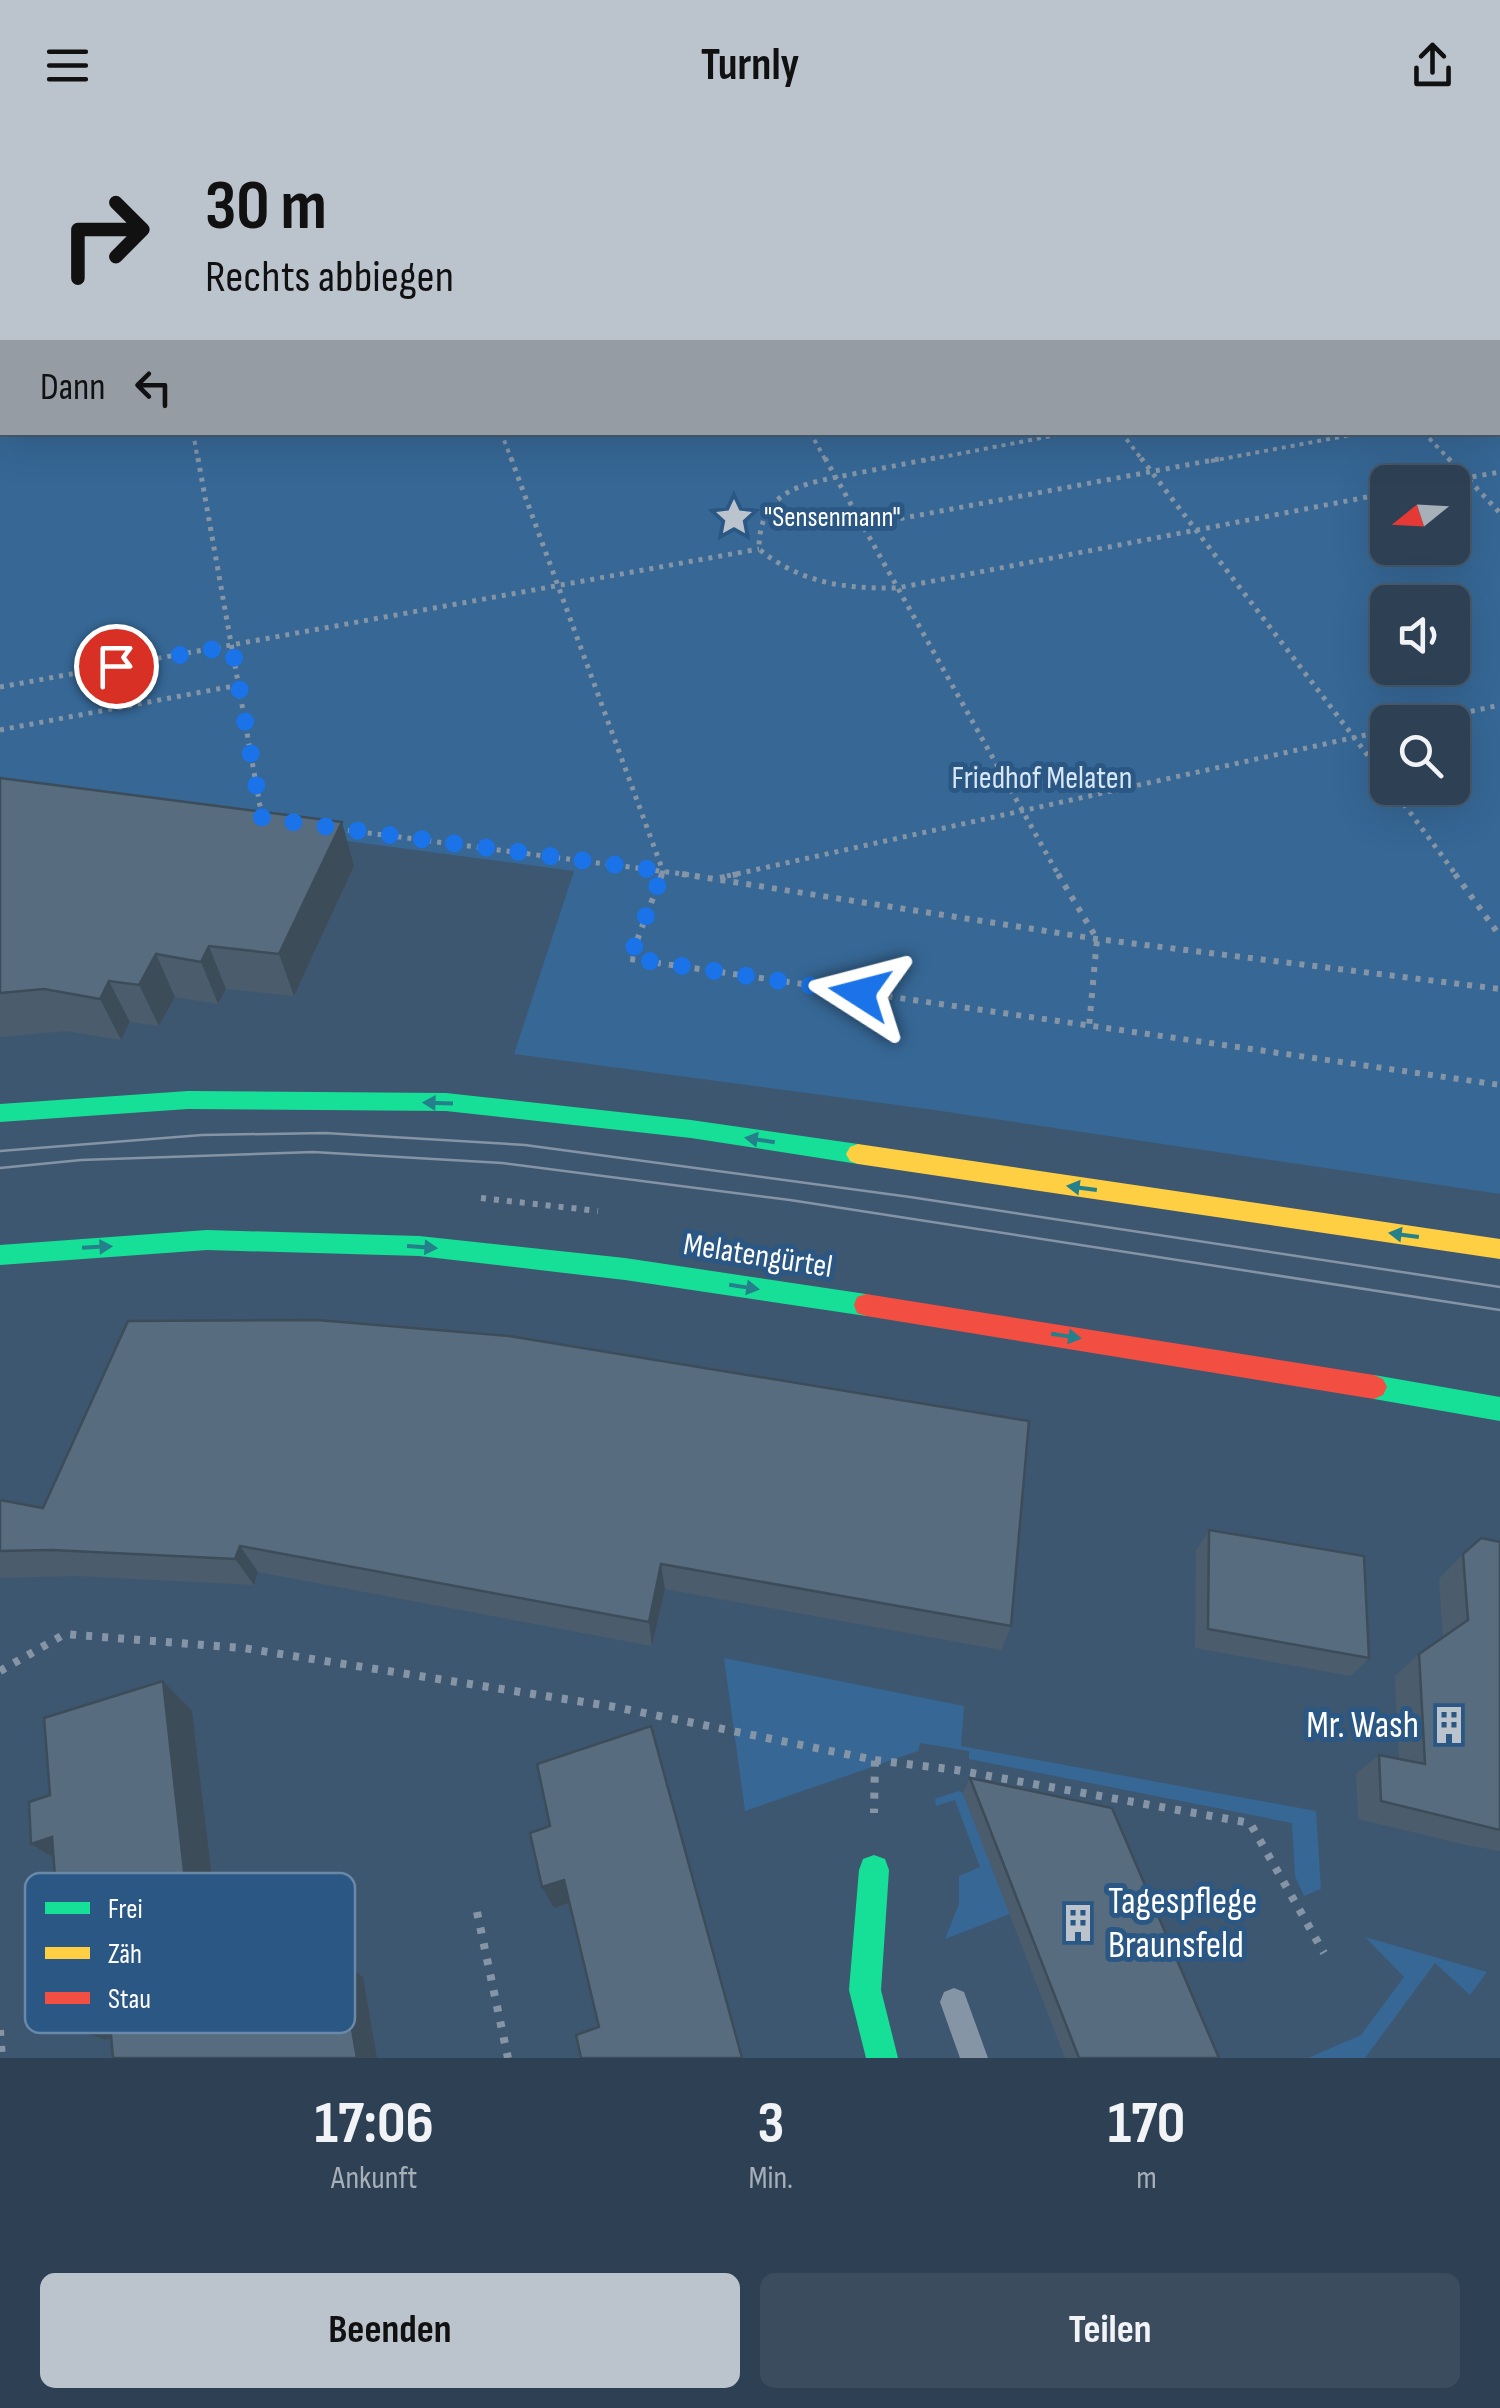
<!DOCTYPE html>
<html lang="de">
<meta charset="utf-8">
<style>
:root{--surface:#2e4154;--page:#3a4c5e;--text:#f1f3f6;--muted:#a7afb8;--line:#495a6b;--accent:#bbc4cd}
body{margin:0;font-family:"Sofia Sans Condensed",sans-serif;background:var(--page);color:var(--text);height:100vh;display:flex;flex-direction:column;font-size:38px;white-space:nowrap}
*{box-sizing:border-box;margin:0}
p{font-size:32px;color:var(--muted)}
.icon{flex:none;width:55px;height:55px;fill:none;stroke:currentColor;stroke-width:2;stroke-linecap:round;stroke-linejoin:round}
.map{position:relative;height:1928px;overflow:hidden}
.sheet{display:flex;flex-direction:column;background:var(--surface);flex:1}
.sheet>*{flex:none}
.hud{position:absolute;left:0px;top:0px;width:1500px;height:305px;box-shadow:0 10px 40px #0002,0 0 0 2px var(--line);background:#bbc4cd;color:#111;overflow:hidden}
.needle{width:65px;rotate:252deg}
.tools{position:absolute;left:1370px;top:335px;display:grid;gap:20px}
.tools a{display:grid;place-items:center;width:100px;height:100px;border-radius:15px;background:var(--surface);box-shadow:0 10px 40px #0002,0 0 0 2px var(--line);font-size:50px}
.pin{position:absolute;display:grid;place-items:center;width:85px;height:85px;color:#fff;margin:-42px;border:5px solid #fff;border-radius:50%;box-shadow:0 2px 10px #0007}
.me{position:absolute;width:110px;margin:-55px;rotate:279deg;stroke-linejoin:round;filter:drop-shadow(0 0 8px #0008)}
.turn{display:flex;align-items:center;gap:35px;height:210px;padding:0 40px;font-size:45px}
.turn .icon{width:130px;height:130px;stroke-width:2.5}
.turn b{display:block;font-size:70px;line-height:85px}
.then{display:flex;align-items:center;height:95px;padding:0 40px;background:#0003;gap:20px;font-size:38px}
.eta{display:flex;justify-content:space-evenly;align-items:center;height:170px;text-align:center}
.eta b{font-size:60px;font-weight:700;line-height:70px}
.action{display:flex;gap:20px;margin-top:auto;padding:20px 40px}
.action a{flex:1;height:115px;border-radius:15px;background:var(--accent);color:#111;font-size:40px;font-weight:700;line-height:115px;text-align:center}
.action a+a{background:var(--page);color:var(--text)}
header{display:flex;justify-content:space-between;align-items:center;height:130px;padding:0 40px;background:var(--accent);color:#111;font-size:45px;font-weight:700}
.map>svg:first-child{display:block}
.green{fill:#366795;fill-rule:evenodd}
.lines{fill:none;stroke-linecap:round;stroke-linejoin:round}
.path-far3{stroke:#8595a6;stroke-width:4;stroke-dasharray:4 5;stroke-linecap:butt}
.path-far2{stroke:#8595a6;stroke-width:5;stroke-dasharray:4 6;stroke-linecap:butt}
.path-far1{stroke:#8595a6;stroke-width:6;stroke-dasharray:5 8;stroke-linecap:butt}
.path{stroke:#8595a6;stroke-width:8;stroke-dasharray:6 10;stroke-linecap:butt}
.lane{fill:#8595a6;fill-rule:evenodd}
.fast{fill:#16e098;fill-rule:evenodd}
.slow{fill:#ffcf43;fill-rule:evenodd}
.jam{fill:#f24e42;fill-rule:evenodd}
.tram{stroke:#8494a5;stroke-width:2.5}
.wall{fill:#4b5d6d}
.shaded-wall{fill:#3d4c59}
.building{fill:#576c7f;stroke:#3d4c59;stroke-width:2.5}
.oneway{fill:#24808a}
.route{stroke:#1a73e8;stroke-width:18;stroke-dasharray:0 32.4}
.labels{text-anchor:middle;dominant-baseline:central;stroke-width:10;stroke-linejoin:round;paint-order:stroke}
.far-poi-label{font-size:28px;fill:#fff;stroke:#2a5784;text-anchor:start}
.park-label{font-size:32px;fill:#d7e7f6;stroke:#2a5784}
.street-label{font-size:32px;fill:#fff;stroke:#2a5784}
.near-poi-label{font-size:38px;fill:#fff;stroke:#2a5784;text-anchor:end}
.key{fill:#2a5784;stroke:#6a89a9;stroke-width:2.5}
.key-label{font-size:28px;fill:#fff}
</style>
<header><svg class="icon" aria-label="menu" viewBox="0 0 24 24"><path d="M4 6h16M4 12h16M4 18h16"/></svg>Turnly<svg class="icon" aria-label="share" viewBox="0 0 24 24"><path d="M12 15V3M7 8l5-5 5 5M5 13v7h14v-7"/></svg></header>
<div class="map">
<svg width="1500" height="1928" viewBox="0 0 1500 1928">
<rect width="100%" height="100%" fill="#3e5770"/>
<g class="green">
<path d="M0,0H1500V1064L934,980L514,924L574,741L0,665ZM2,2H1498V302H2ZM1388,352H1452V418H1388ZM1388,472H1452V538H1388ZM1388,592H1452V658H1388Z"/>
<path d="M724,1528L964,1576L961,1616L1316,1681L1321,1759L1304,1766L1295,1746L1292,1693L969,1629V1621L920,1613L918,1621L745,1681Z"/>
<path d="M958,1661L963,1663L1010,1784L945,1809L959,1774V1746L980,1737L955,1670L936,1676L935,1669Z"/>
<path d="M1365,1807L1487,1842L1470,1865L1435,1833L1365,1928H1308L1361,1905L1404,1847Z"/>
</g>
<g class="lines">
<g class="path-far3">
<path d="M424,2L442,0"/>
<path d="M1173,2L1190,0"/>
<path d="M0,169L2,165"/>
<path d="M193,302L198,331"/>
<path d="M501,302L512,331"/>
<path d="M810,302L826,331"/>
<path d="M1121,302L1143,331"/>
<path d="M1423,302L1451,331"/>
<path d="M922,331L1072,302"/>
<path d="M1211,331L1367,302"/>
</g>
<g class="path-far2">
<path d="M198,328L262,687"/>
<path d="M511,328L663,741L661,746"/>
<path d="M825,328L1059,746"/>
<path d="M935,328C909,333 884,338 858,343C809,353 759,356 759,419C800,453 845,459 897,458L1388,363"/>
<path d="M1141,328L1388,652"/>
<path d="M1448,328L1500,383"/>
<path d="M1443,352L1500,342"/>
<path d="M861,396L1224,328"/>
<path d="M0,557L759,419"/>
<path d="M1422,592L1500,575"/>
<path d="M0,600L239,555"/>
<path d="M1392,658L1457,746"/>
<path d="M338,699L698,746"/>
<path d="M727,746L1388,600"/>
</g>
<g class="path-far1">
<path d="M662,744L630,829L1500,955"/>
<path d="M682,744L1097,809L1500,859"/>
<path d="M1058,744L1097,809L1089,897"/>
<path d="M1455,744L1500,806"/>
<path d="M720,748L738,744"/>
<path d="M481,1068L598,1081"/>
</g>
<g class="path">
<path d="M0,1541L65,1504L243,1518L615,1577L875,1630L874,1683"/>
<path d="M875,1630L956,1640L1250,1693L1324,1823"/>
<path d="M477,1782L508,1928"/>
<path d="M0,1900L2,1928"/>
</g>
<path class="lane" d="M954,1858L964,1862L988,1928H960L940,1872L944,1862Z"/>
<g class="fast">
<path d="M188,961L446,963L691,990L858,1014L866,1017L870,1024L866,1031L858,1034L691,1008L446,981L188,979L0,992V974Z"/>
<path d="M207,1100L419,1106L625,1128L866,1164L875,1167L878,1175L875,1183L866,1186L625,1150L419,1126L207,1120L0,1135V1115Z"/>
<path d="M1374,1245L1500,1267V1291L1374,1269L1365,1265L1361,1257L1365,1249Z"/>
<path d="M874,1725L885,1729L889,1740L881,1860L898,1928H866L849,1860L859,1740L863,1729Z"/>
</g>
<path class="slow" d="M858,1014L1500,1109V1129L858,1034L850,1031L846,1024L850,1017Z"/>
<path class="jam" d="M866,1164L1374,1245L1383,1249L1387,1257L1383,1265L1374,1269L866,1186L857,1183L854,1175L857,1167Z"/>
<g class="tram">
<path d="M0,1021L202,1005L325,1003L525,1015L910,1067L1500,1157"/>
<path d="M0,1038L81,1030L313,1022L502,1033L790,1070L1500,1180"/>
</g>
</g>
<g class="wall">
<path d="M0,648L354,736L294,866L226,859L218,874L175,867L159,896L130,892L121,910L67,901L0,907Z"/>
<path d="M128,1191L1011,1496L1001,1520L665,1459L652,1516L258,1442L254,1455L77,1446L0,1448V1370L43,1378Z"/>
<path d="M1209,1400L1369,1528L1351,1546L1195,1518L1196,1421Z"/>
<path d="M1500,1412V1721L1471,1716L1358,1689L1356,1644L1379,1625L1399,1629L1395,1546L1419,1524L1443,1507L1439,1449L1463,1424Z"/>
<path d="M970,1648L1219,1928H1065L963,1663Z"/>
</g>
<g class="shaded-wall">
<path d="M342,692L354,736L294,866L279,824Z"/>
<path d="M209,816L226,859L218,874L201,832Z"/>
<path d="M156,824L175,867L159,896L139,855Z"/>
<path d="M109,851L130,892L121,910L100,869Z"/>
<path d="M240,1416L258,1442L254,1455L235,1429Z"/>
<path d="M661,1434L665,1459L652,1516L649,1492Z"/>
<path d="M163,1551L192,1581L226,1865L196,1849Z"/>
<path d="M52,1707L69,1737L31,1714Z"/>
<path d="M564,1750L574,1771L554,1778L542,1757Z"/>
<path d="M296,1813L321,1831L325,1860L300,1843Z"/>
<path d="M340,1830L363,1847L377,1928H357Z"/>
<path d="M109,1881L145,1896L105,1910L66,1896Z"/>
</g>
<g class="building">
<path d="M0,648L342,692L279,824L209,816L201,832L156,824L139,855L109,851L100,869L44,859L0,863Z"/>
<path d="M317,1190L509,1206L1029,1291L1011,1496L661,1434L649,1492L240,1416L235,1429L52,1420L0,1421V1370L43,1378L128,1191Z"/>
<path d="M1209,1400L1364,1426L1369,1528L1208,1499Z"/>
<path d="M1481,1408L1500,1412V1700L1381,1671L1379,1625L1425,1634L1419,1524L1468,1490L1463,1424Z"/>
<path d="M163,1551L196,1849L296,1813L300,1843L340,1830L357,1928H113L109,1881L66,1896L52,1707L31,1714L29,1672L50,1665L44,1588Z"/>
<path d="M651,1596L742,1928H581L576,1905L599,1897L564,1750L542,1757L530,1703L550,1696L537,1634Z"/>
<path d="M970,1648L1112,1678L1219,1928H1079Z"/>
</g>
<defs><path id="oneway-solid" d="M-6-.8H1V-3.2L6.5 0L1 3.2V.8H-6Z" transform="scale(2.5)"/></defs>
<g class="oneway">
<use href="#oneway-solid" transform="translate(438 973) rotate(-178)"/>
<use href="#oneway-solid" transform="translate(760 1010) rotate(-171)"/>
<use href="#oneway-solid" transform="translate(1082 1058) rotate(-172)"/>
<use href="#oneway-solid" transform="translate(1404 1105) rotate(-172)"/>
<use href="#oneway-solid" transform="translate(97 1117) rotate(-3)"/>
<use href="#oneway-solid" transform="translate(422 1117) rotate(4)"/>
<use href="#oneway-solid" transform="translate(744 1157) rotate(9)"/>
<use href="#oneway-solid" transform="translate(1066 1206) rotate(9)"/>
</g>
<g class="lines">
<path class="route" d="M116,536L232,516L262,688L663,741L630,828L860,863"/>
</g>
<defs>
<g id="sight-bare" transform="scale(3)"><path d="M0-6L1.8-2.2L6-1.7L2.9 1.2L3.7 5.4L0 3.3L-3.7 5.4L-2.9 1.2L-6-1.7L-1.8-2.2Z" fill="#bbc4cd" stroke="#2a5784" stroke-width="2.5" paint-order="stroke"/></g>
<g id="building-bare" transform="scale(3)"><path d="M-4-6H4V6H1V3H-1V6H-4ZM-2.5-4.3h1.7v1.8h-1.7ZM.8-4.3h1.7v1.8H.8ZM-2.5-1h1.7V.8h-1.7ZM.8-1h1.7V.8H.8Z" fill="#bbc4cd" stroke="#2a5784" stroke-width="2.5" paint-order="stroke"/></g>
</defs>
<g fill-rule="evenodd">
<use href="#sight-bare" x="734" y="387"/>
<use href="#building-bare" x="1449" y="1595"/>
<use href="#building-bare" x="1078" y="1793"/>
</g>
<g class="labels">
<g class="far-poi-label">
<text x="764" y="387">"Sensenmann"</text>
</g>
<g class="park-label">
<text x="1042" y="648">Friedhof Melaten</text>
</g>
<g class="street-label">
<text transform="translate(758 1126) rotate(9)">Melatengürtel</text>
</g>
<g class="near-poi-label">
<text x="1419" y="1595">Mr. Wash</text>
<text x="1108" y="1771" text-anchor="start">Tagespflege<tspan x="1108" dy="44">Braunsfeld</tspan></text>
</g>
</g>
<rect x="25" y="1743" width="330" height="160" rx="15" class="key"/>
<rect x="45" y="1772" width="45" height="12" fill="#16e098"/>
<rect x="45" y="1817" width="45" height="12" fill="#ffcf43"/>
<rect x="45" y="1862" width="45" height="12" fill="#f24e42"/>
<g class="key-label">
<text x="108" y="1788">Frei</text>
<text x="108" y="1833">Zäh</text>
<text x="108" y="1878">Stau</text>
</g>
</svg>
<div class="tools">
<a><svg class="needle" viewBox="-14 -14 28 28"><path d="M0-13l5 13h-10z" fill="#e53935"/><path d="M0 13l5-13h-10z" fill="#a7afb8"/></svg></a>
<a><svg class="icon" aria-label="sound" viewBox="0 0 24 24"><path d="M4 9h4l5-4v14l-5-4H4zM17 9q2 3 0 6"/></svg></a>
<a><svg class="icon" aria-label="search" viewBox="0 0 24 24"><circle cx="10" cy="10" r="6"/><path d="M15 15l6 6"/></svg></a>
</div>
<div class="pin" style="left:116px;top:536px;background:#d93025"><svg class="icon" aria-label="arrive" viewBox="0 0 24 24"><path d="M6 21V4h12l-3 4 3 4H6"/></svg></div>
<svg class="me" style="left:860px;top:863px" viewBox="-20 -20 40 40"><path d="M0-17L14 15 0 8-14 15z" fill="#1a73e8" stroke="#fff" stroke-width="4"/></svg>
<div class="hud">
<div class="turn"><svg class="icon" aria-label="right" viewBox="0 0 24 24"><path d="M7 20v-9h11M14 6l5 5-5 5"/></svg><div><b>30 m</b>Rechts abbiegen</div></div>
<div class="then">Dann<svg class="icon" aria-label="left" viewBox="0 0 24 24"><path d="M17 20v-9H6M10 6l-5 5 5 5"/></svg></div>
</div>
</div>
<section class="sheet">
<div class="eta">
<div><b>17:06</b><p>Ankunft</p></div>
<div><b>3</b><p>Min.</p></div>
<div><b>170</b><p>m</p></div>
</div>
<div class="action"><a>Beenden</a><a>Teilen</a></div>
</section>
